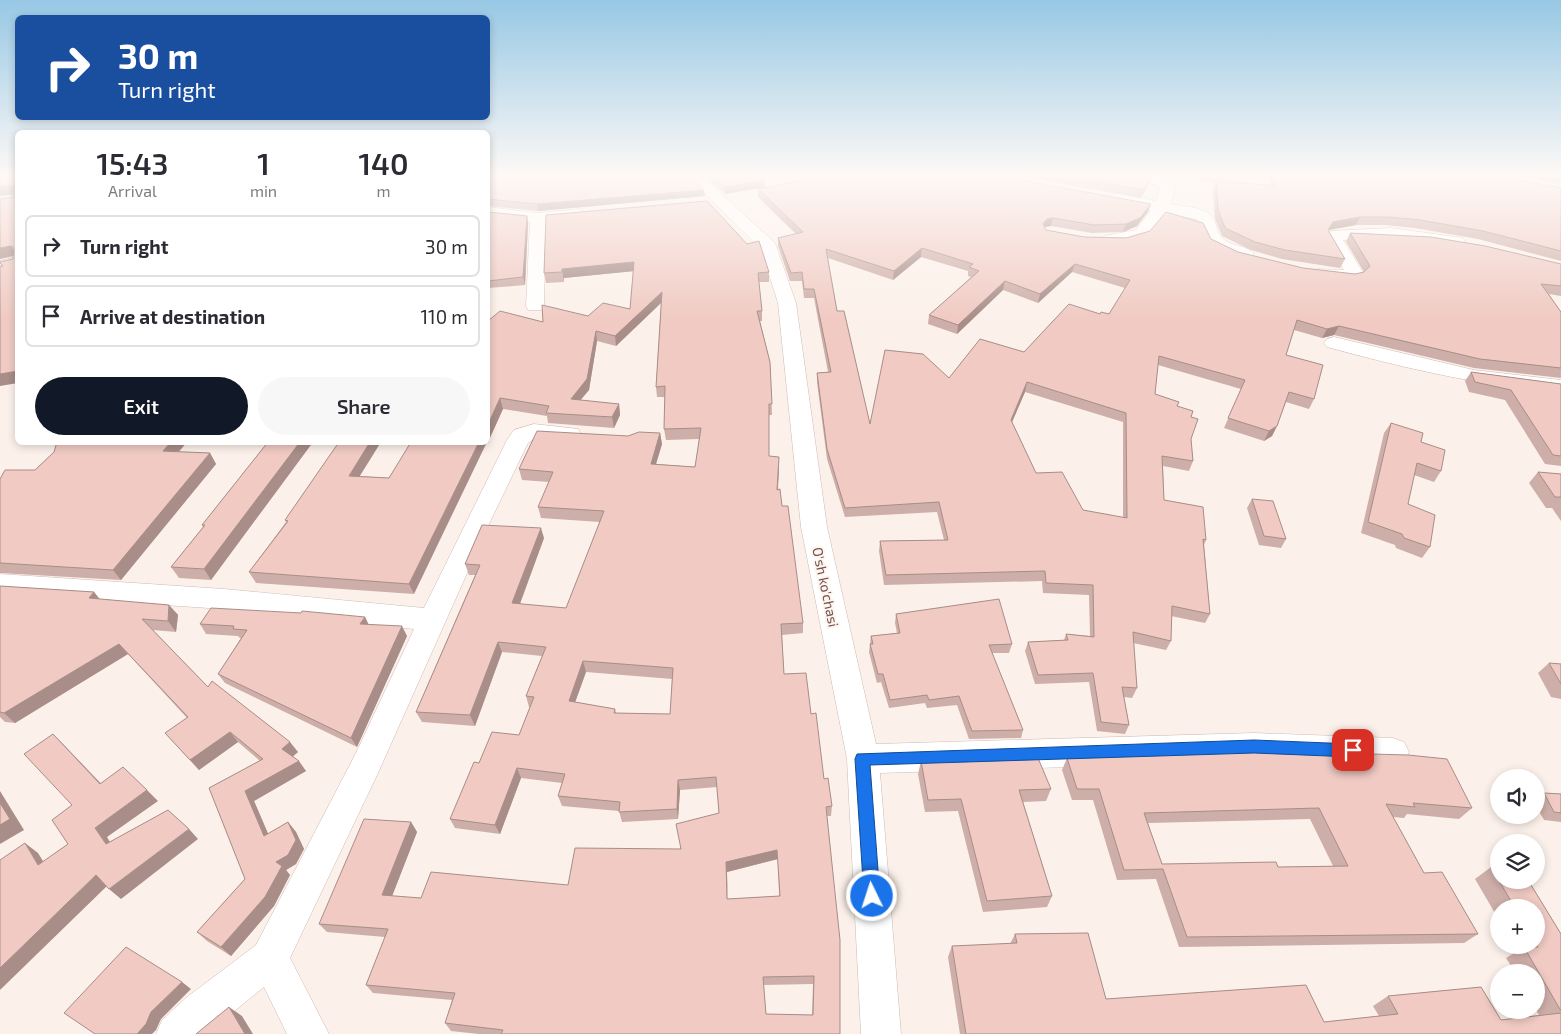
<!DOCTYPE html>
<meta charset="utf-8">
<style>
:root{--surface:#fff;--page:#f7f7f7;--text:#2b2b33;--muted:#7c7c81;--line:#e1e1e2;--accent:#111827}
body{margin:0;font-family:"Exo 2",sans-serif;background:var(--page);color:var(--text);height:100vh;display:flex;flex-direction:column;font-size:19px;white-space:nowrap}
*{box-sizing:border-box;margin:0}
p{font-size:16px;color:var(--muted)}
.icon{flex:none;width:28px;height:28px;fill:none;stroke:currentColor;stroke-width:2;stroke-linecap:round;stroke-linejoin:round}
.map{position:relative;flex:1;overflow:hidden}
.sheet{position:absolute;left:15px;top:130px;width:475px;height:315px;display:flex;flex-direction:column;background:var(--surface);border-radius:8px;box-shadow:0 2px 8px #0003}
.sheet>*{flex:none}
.hud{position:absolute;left:15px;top:15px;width:475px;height:105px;border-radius:8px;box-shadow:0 2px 8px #0003;background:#1a4fa0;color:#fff;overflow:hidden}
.controls{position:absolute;left:1490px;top:769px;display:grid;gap:10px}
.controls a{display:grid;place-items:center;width:55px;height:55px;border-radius:50%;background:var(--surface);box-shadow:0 2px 8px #0003;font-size:25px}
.pin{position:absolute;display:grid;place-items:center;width:42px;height:42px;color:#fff;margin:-21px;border-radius:10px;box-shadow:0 2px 8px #0006}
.me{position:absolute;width:55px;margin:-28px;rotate:356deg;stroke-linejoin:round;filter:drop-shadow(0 0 4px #0008)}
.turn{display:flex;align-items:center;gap:18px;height:105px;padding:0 20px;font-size:22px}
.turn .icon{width:65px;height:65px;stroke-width:2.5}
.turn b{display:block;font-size:35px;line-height:42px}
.eta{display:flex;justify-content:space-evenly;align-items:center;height:85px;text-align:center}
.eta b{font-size:30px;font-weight:600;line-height:35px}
.cta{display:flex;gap:10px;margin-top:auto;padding:10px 20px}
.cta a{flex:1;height:58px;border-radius:30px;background:var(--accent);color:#fff;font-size:20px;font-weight:600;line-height:58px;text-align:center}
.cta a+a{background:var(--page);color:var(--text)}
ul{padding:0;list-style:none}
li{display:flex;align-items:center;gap:15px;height:62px;margin:0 10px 8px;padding:0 10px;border:2px solid var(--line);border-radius:8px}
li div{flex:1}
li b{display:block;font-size:19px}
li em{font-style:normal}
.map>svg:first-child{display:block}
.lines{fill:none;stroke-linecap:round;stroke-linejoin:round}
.minor-casing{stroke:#cfb9b2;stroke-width:1}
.minor{fill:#fff;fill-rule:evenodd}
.wall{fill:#ceaea8;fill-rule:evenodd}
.shaded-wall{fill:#a88d88}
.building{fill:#f0cac3;stroke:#a88d88;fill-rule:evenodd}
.route{fill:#1a73e8;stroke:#114b97}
.labels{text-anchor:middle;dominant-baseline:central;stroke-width:4;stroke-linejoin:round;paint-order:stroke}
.street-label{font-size:14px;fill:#75534e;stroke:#fef5f1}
</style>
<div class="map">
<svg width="1561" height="1034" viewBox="0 0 1561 1034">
<rect width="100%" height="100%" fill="#fcf1ea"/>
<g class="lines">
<g class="minor-casing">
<g id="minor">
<path d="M686,175H701L775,243L796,303L827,527L876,744L1254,733L1393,738L1404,742L1409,752L1404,762L1393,766L1254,761L880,773L901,1034H861L847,759L801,527L778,303L761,249Z"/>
<path d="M1135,175H1155L1173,182L1175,191L1170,204C1182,206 1207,207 1213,218C1218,227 1216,235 1226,241C1234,246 1248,246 1254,254L1251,258C1235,262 1211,250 1203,236C1200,231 1200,223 1196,219L1165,213L1147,238L1110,245L1104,244L1102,240L1104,236L1136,230L1151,210L1112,201L1109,198L1112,195L1117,193L1156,201L1160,187L1137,178Z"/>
<path d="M488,207L538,213L580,209L588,214L580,219L546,222L544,306L542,310H528L526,306L530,222L488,217Z"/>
<path d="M1391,228L1457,237L1463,238L1465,242L1463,246L1457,247L1391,238L1343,240L1364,274C1355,287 1330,280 1317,277L1314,273L1317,269L1344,270L1327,241L1326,238L1331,231Z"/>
<path d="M18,257V267L0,271V261Z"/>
<path d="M1334,337L1474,370L1561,380V392C1481,386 1404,368 1327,347L1324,343L1327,339Z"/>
<path d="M534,424L578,429L581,434L578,439L570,441L535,438L528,443L489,524L378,773L290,958L329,1034H287L264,987L206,1034H156L162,1020L187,997L256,945L356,753L414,629L224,609L0,594V574L224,589L424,608L507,440L514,430Z"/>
</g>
</g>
<use href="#minor" class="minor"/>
</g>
<g class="wall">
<path d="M488,175L704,190L705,196L538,211L488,206Z"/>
<path d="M703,175H759L765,187L725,194Z"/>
<path d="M821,175H993L1148,212L1137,226L1123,232L1092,233L1051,226L1045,227L1046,230L1084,237L1211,239L1238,252L1303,268L1355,274L1364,272L1346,242L1350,233L1561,264V296L1549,294L1561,312V378L1474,368L1334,335L1322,338L1294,330L1286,355L1314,399L1309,409L1286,402L1277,426L1272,436L1264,441L1224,428L1241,389L1158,365L1155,394L1177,406L1191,417V439L1193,461L1189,471L1163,466L1164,500L1206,540L1204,545L1210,614L1205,623L1171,616V641L1166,650L1133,643L1137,688L1132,698L1124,697L1129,725L1125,734L1097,731L1089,682L1035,684L1025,651L1028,642L1064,640L1066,634L1090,636L1089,595L1043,593L1042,581L884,585L879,551L880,541L944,540L937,512L845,517L827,459L817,382V373L828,372L814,298H804L802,281H790L778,246V238L796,234L758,197V189L822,176ZM921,257L968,271V276L971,277L929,315L928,324L957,334L1003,290L1038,303L1072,272L1125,288L1109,314H1100L1024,352L949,378L870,424L837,311L828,258L893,280ZM1025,392L1123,422V518L1083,510L1036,473L1012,422Z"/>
<path d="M1014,175H1146L1148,185L1141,198Z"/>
<path d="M1171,175H1225L1221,181L1271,186L1268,175H1491L1561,188V261L1478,239L1415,228L1385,225H1356L1329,230V231L1345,259L1340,268L1282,259L1251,250L1222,236L1215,219L1213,188L1215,183Z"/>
<path d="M1515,175H1561V184Z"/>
<path d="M488,212L527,216L528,224L525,285L488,288Z"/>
<path d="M546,215L769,272V282H759L762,311V321H760L770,362L772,415H769V456L779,467L778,490L782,506L803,623V633L782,635L784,674L811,714L824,779L832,806L831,816H827L840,1034H479L451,1031L445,1023L452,1000L373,993L366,985L385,937L327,932L319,924L411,822L417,832L392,896L421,898L568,885L680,849L719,813L717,787L680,790L678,819L622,822L619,811L562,806L558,796L562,783L521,778L500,834L455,828L450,819L479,763L519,735L530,707H529L526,696L542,656L502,652L475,726L422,722L416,712L475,575H469L465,564L544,538L520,604L566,608L600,522L541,518L538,507L549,482L522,480L519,469L628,436L660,433L662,444L656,464L695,467L699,439L666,440L664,429L665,397H657L656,387L661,303L616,346L597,341L589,390L580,400L619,404L620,415L614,428L548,423L547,416L503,409L488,442V321L543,322L588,316L630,309L633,271L564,278V282L546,283L544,273ZM586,672L672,679L670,714L616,713L615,709L575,702ZM778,859L779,896L727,899V872ZM813,984L812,1015L766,1014L763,985Z"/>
<path d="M1471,372L1561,384V466L1545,464L1505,400L1469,392L1465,381Z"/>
<path d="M1391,423L1421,442L1441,471L1434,482L1414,475L1408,504L1430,547L1422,558L1396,548L1395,545L1361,533L1384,433Z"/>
<path d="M57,442H187L179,452L210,453L216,464L121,580L0,573V479L35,470L54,452Z"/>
<path d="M268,442H313L211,580L179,578L171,567L203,527L202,525Z"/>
<path d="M1538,472L1561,474V521L1552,508H1546L1529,483Z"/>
<path d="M360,476L389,478L414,594L256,583L249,572L286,522L285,520Z"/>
<path d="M1252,499L1286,539L1281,548L1259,545L1247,508Z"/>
<path d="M0,586L94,592L99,599L169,605L178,615L176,632L153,630L208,687L298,752L293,756L306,771L254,801L268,834L288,822L296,832L304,849L296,864L286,870L290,875L274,906L231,956L207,941L197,932L245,879L209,788L260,761L238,742L199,770L165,733L187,718L128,654L15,723L5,722L0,717Z"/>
<path d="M896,614L1012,644L1009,653H992L1023,730L1021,738L969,739L957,705L927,708L925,703L889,708L881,682L877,683L869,652L871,636L897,633L895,623Z"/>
<path d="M365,617L369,625L407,636L357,747L225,683L218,674L241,638H240L238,636L206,634L200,624Z"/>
<path d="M1549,663L1561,664V699L1551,697L1538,673Z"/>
<path d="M1067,758L1472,808L1459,819L1407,814L1404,818L1393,817L1424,873L1478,934L1464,943L1179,947L1156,879L1117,880L1093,800H1072L1062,770ZM1310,819L1333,866L1278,867L1162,864L1148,823Z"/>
<path d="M921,761L1051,789L1046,801L1023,802L1052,896L1047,907L983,912L958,811L925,812L918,774Z"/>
<path d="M1544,793L1561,794V822L1544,820L1536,806V799Z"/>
<path d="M1491,867L1499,868V880H1528L1561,934V1034H960L948,957L952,946L1010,944L1015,934L1088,933L1106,999L1306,985L1324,1022L1379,1016L1373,1006L1388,996L1481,987L1501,1020L1539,1015L1536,1010V972H1515L1506,958L1517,951L1513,945H1536V908H1499V920L1475,879Z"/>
</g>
<g class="shaded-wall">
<path d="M1222,175H1225L1219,184L1222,176Z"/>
<path d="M1151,177L1148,185L1141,198L1144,190Z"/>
<path d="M765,180V187L725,194L724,187Z"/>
<path d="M14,185L18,194L0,196V186Z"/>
<path d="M704,190L705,196L538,211L537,204Z"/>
<path d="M1151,204L1148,212L1137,226L1123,232L1126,224Z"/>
<path d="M527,216L528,224L525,285L523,277Z"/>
<path d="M1360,217L1356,225L1329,230L1324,239L1333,222Z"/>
<path d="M1053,218L1051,226L1045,227L1043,224L1047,219Z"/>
<path d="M11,246L18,255L0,259V248Z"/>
<path d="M922,248L921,257L893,280L894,271Z"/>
<path d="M634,262L635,271L564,278V282L562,269Z"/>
<path d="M1075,264L1072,272L1038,303L1040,294Z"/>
<path d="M1005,281L1003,290L957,334L958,325Z"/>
<path d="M662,292L663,301L616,346L615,336Z"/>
<path d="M1339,326L1334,335L1322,338L1327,329Z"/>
<path d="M596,331L597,341L589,390L573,409L571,399Z"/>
<path d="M18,371V383L0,386V374Z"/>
<path d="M1027,382L1025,392L1009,429L1011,420Z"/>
<path d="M500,398L503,409L488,442V425Z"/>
<path d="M619,404L620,415L614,428L612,417Z"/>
<path d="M1277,426L1272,436L1264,441L1269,431Z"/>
<path d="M660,433L662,444L653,474L651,464Z"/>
<path d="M171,442H187L170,461L163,451Z"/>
<path d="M300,442H313L211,580L204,569Z"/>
<path d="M370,442H381L353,487L349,476Z"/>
<path d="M479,442H487L414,594L409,584Z"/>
<path d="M210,453L216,464L121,580L113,570Z"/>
<path d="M779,457V467L777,500V490Z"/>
<path d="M541,528L544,538L516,614L512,603Z"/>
<path d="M94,592L103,603L89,598Z"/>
<path d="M169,605L178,615L176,632L168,621Z"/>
<path d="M365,617L369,626L360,624Z"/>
<path d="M402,626L407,636L357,747L351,738Z"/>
<path d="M498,642L502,652L475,726L470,715Z"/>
<path d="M119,644L128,654L15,723L4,713Z"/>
<path d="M583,661L586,672L572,711L569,701Z"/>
<path d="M230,732L238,742L199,770L190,760Z"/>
<path d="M53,734L64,745L111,794L100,784Z"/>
<path d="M290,742L298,752L290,759L282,749Z"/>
<path d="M299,761L306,771L254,801L273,845L264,836L245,791Z"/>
<path d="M517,768L521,778L500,834L495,825Z"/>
<path d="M678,780L680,790L678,819L677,809Z"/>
<path d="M147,790L158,801L107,837L117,854L106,844L95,828Z"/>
<path d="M0,791L24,830L0,844Z"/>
<path d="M288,822L296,832L304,849L296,864L286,870L290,875L274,906L231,956L221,947L276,862Z"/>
<path d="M411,822L417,832L389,904L382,895Z"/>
<path d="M189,829L198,839L121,899L109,889Z"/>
<path d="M25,843L38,853L51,874L38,865Z"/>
<path d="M777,850L778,859L727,872L728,908L726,862Z"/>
<path d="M96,875L108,885L0,990V968Z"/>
<path d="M182,982L191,989L161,1019L156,1030L152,1034H137L151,1012Z"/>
<path d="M229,1007L242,1016L253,1034H245Z"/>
</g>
<g class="building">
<path d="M0,175H18V371L0,374V266H3L0,263V262L13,259L14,248L11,246L0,248V199L14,197V185L0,186Z"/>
<path d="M488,175H689L704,190L537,204L488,199Z"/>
<path d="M711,175H759L765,180L724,187Z"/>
<path d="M828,175H993L1151,204L1140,218L1126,224L1094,225L1053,218L1047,219L1043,224L1046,230L1084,237L1126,238L1150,231L1166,212L1203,223L1211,239L1238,252L1303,268L1355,274L1364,272L1370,266L1350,233L1431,237L1485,246L1561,264V286L1541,284L1561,312V368L1480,359L1339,326L1327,329L1297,320L1286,355L1323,365L1314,399L1289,392L1277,426L1269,431L1228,418L1245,380L1159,356L1155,394L1179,402L1177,406L1193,411L1191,417L1198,419L1191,439L1193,461L1162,456L1164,500L1203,507L1206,540L1203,539L1210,614L1172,606L1171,641L1133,632L1137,688L1122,687L1129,725L1101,722L1093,673L1038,675L1028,642L1068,640L1066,634L1094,637L1093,585L1046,583L1045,571L886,575L880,541L948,540L939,502L845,508L827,449L817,373L831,372L814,289H804L802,272L791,273L778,238L803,232L758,189ZM922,248L973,264L969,267L979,271L929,315L958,325L1005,281L1040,294L1075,264L1130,280L1109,314L1101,312L1100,314L1069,304L1024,352L980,339L949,378L923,354L885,350L870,424L844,311H837L826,249L894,271ZM1027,382L1126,413L1127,518L1083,510L1062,472L1036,473L1011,420Z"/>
<path d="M1060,175H1146L1151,177L1144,190Z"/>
<path d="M1273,175H1491L1561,188V251L1483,231L1420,220L1389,217H1360L1333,222L1328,230L1345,259L1285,250L1255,242L1225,228L1218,210L1216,181L1277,186Z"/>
<path d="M707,201L747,244L759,241L769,272L758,273L762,311H757L770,362L772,404H769V456L779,457L777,490L780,489L782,506H788L803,623L781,624L784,674L806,673L811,714L816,713L824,779L828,778L832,806L826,807L840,940V1034H501L503,1030L445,1023L455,993L366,985L388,929L319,924L364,819L411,822L382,895L421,898L431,872L568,885L575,848L681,849L676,824L719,813L716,777L678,780L677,809L619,812L620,802L558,796L565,774L517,768L495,825L450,819L474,762L479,763L492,732L519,735L534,697L526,696L546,647L498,642L470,715L416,712L480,565L465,564L482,525L541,528L512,603L566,608L604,511L538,507L553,472L519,469L537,431L628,436L639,432L660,433L651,464L695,467L701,428L664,429L665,386L656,387L662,292L615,336L596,331L587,379L571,399L619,404L612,417L546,413L549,406L500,398L488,425V321L500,311L543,322L542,305L588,316L603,303L630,309L634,262L562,269V272L544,273L546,215ZM583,661L673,668L670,714L614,713L615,709L569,701ZM777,850L780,896L727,899L726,862ZM814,976L813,1015L766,1014L763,977Z"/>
<path d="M488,212L527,216L523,277L488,281Z"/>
<path d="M1471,372L1561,384V456L1553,455L1511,390L1475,382Z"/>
<path d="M1391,423L1423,433L1421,442L1445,450L1441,471L1417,463L1408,504L1435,515L1430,547L1404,538L1402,534L1368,522Z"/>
<path d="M57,442H171L163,451L210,453L113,570L0,563V479L5,470H35L54,452Z"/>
<path d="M268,442H300L204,569L171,567L205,525H202Z"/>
<path d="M339,442H370L349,476L389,478L411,442H479L409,584L249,572L288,521L285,520Z"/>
<path d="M1538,472L1561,474V497H1555Z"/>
<path d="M1252,499L1273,501L1286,539L1264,536Z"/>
<path d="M0,586L94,592L89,598L169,605L168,621L142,619L208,687L212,681L290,742L282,749L299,761L245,791L264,836L288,822L296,840L288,855L276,862L282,866L265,897L221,947L197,932L245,879L209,788L263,759L230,732L190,760L165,733L188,717L119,644L4,713L0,712Z"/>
<path d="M999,599L1012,644L989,645L1023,730L972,731L959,696L929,700L927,695L890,700L883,674H878L870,644H873L871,636L900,633L896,614Z"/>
<path d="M211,608L301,613L302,611L365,617L360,624L402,626L351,738L218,674L247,630L233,629L234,626L200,624Z"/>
<path d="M1549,663L1561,664V684Z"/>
<path d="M53,734L100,784L123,767L147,790L95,828L106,844L168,810L189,829L109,889L96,875L0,968V860L25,843L38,865L68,844L52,820L72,805L24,754Z"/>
<path d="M1262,751L1408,755L1447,759L1472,808L1413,803L1415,807L1386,804L1424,873L1442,872L1478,934L1187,937L1163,869L1124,870L1099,789H1077L1067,758ZM1319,808L1348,866L1278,867L1276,862L1162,864L1144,813Z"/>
<path d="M1038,758L1051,789L1019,790L1052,896L987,901L961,799L928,800L921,761Z"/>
<path d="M1544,793L1561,794V813L1554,812Z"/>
<path d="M0,803L10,819L0,825Z"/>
<path d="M1491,867L1499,868V880H1528L1561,934V1011L1524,947H1538L1536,944V908H1515Z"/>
<path d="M1088,933L1106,999L1306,985L1324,1022L1398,1014L1388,996L1481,987L1501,1020L1561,1013V1034H966L952,946L1017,943L1015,934Z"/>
<path d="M126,947L182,982L151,1012L146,1024L137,1034H95L64,1013Z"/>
<path d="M229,1007L245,1034H196Z"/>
</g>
<linearGradient id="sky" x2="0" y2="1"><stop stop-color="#97c8e5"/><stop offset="0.55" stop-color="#fef9f6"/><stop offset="1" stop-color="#fef9f6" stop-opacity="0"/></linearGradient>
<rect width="1561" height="320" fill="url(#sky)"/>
<path class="route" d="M1254,740L1353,744L1358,746L1360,750L1358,755L1353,757L1254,753L870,765L880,896L878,902L872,905L866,902L864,896L855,759L857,754Z"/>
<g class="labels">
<g class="street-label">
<text transform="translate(826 587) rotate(78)">O'sh ko'chasi</text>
</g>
</g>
</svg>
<div class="controls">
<a><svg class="icon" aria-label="sound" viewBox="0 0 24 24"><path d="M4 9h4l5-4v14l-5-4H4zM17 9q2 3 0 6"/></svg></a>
<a><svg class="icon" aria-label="layers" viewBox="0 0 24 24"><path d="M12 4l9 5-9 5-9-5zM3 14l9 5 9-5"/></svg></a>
<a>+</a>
<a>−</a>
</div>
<div class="pin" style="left:1353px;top:750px;background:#d93025"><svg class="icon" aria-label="arrive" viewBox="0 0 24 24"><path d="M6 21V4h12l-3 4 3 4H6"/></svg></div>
<svg class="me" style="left:872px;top:896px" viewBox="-20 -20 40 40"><circle r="17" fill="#1a73e8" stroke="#fff" stroke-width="3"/><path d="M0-11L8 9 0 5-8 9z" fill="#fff"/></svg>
<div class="hud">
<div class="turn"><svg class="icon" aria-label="right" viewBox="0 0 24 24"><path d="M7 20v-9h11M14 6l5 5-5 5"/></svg><div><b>30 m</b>Turn right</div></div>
</div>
<section class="sheet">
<div class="eta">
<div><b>15:43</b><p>Arrival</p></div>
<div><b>1</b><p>min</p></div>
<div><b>140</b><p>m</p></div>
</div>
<ul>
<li><svg class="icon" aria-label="right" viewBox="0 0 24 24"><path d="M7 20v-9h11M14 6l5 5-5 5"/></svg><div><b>Turn right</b></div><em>30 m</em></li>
<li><svg class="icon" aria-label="arrive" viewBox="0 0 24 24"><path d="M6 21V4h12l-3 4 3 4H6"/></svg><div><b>Arrive at destination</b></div><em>110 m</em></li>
</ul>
<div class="cta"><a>Exit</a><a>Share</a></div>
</section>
</div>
